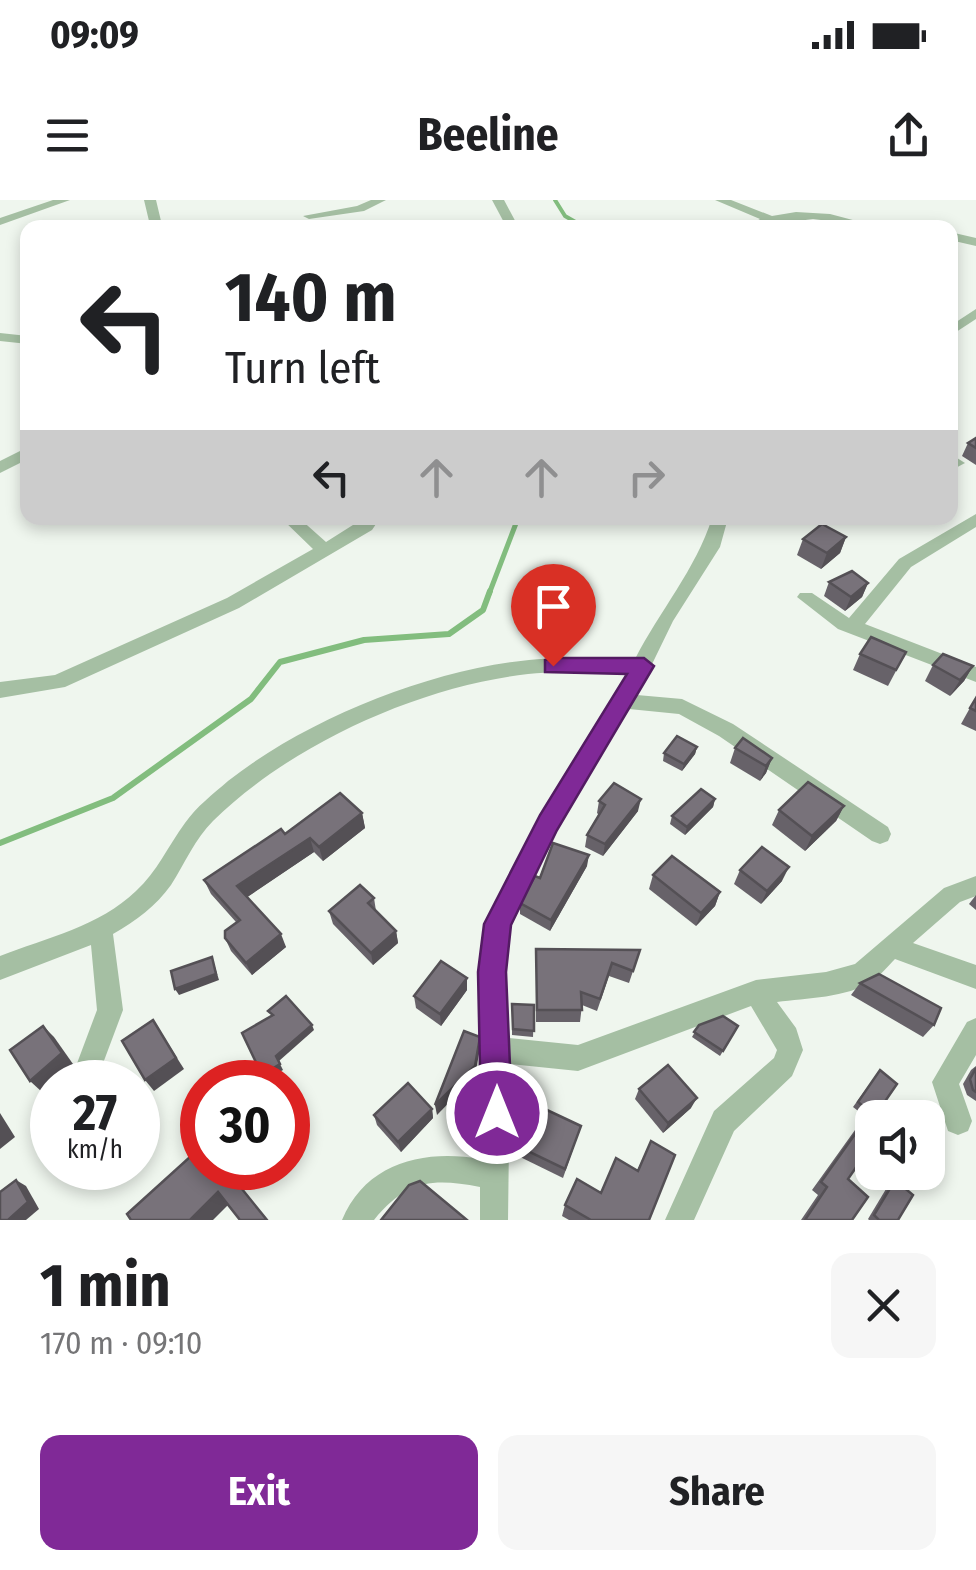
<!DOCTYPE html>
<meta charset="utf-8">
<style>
:root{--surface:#fff;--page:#f6f6f6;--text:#202124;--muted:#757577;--accent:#802997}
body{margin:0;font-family:"Fira Sans Condensed",sans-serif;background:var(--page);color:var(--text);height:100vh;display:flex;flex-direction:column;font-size:38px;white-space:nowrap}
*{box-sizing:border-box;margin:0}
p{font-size:32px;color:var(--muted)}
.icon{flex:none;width:55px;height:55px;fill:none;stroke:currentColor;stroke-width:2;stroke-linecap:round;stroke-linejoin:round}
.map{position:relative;height:1020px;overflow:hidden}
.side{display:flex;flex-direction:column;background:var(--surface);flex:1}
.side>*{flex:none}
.top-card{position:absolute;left:20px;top:20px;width:938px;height:305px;border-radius:20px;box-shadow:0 5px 15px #0003;background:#fff;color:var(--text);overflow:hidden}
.tools{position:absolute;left:855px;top:900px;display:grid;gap:20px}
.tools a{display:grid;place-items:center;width:90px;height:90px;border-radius:20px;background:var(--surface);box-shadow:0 5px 15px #0003;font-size:50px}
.speed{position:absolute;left:30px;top:860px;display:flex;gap:20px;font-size:50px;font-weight:700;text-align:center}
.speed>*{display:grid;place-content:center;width:130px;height:130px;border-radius:50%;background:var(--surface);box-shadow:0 5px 15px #0003;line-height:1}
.speed small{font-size:25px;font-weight:400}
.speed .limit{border:15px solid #d22;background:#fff;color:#111}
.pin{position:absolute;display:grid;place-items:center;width:85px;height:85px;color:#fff;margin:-102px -42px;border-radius:50% 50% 50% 0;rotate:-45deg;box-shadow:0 0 10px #0007}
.pin .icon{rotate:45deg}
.me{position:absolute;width:110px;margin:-55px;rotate:0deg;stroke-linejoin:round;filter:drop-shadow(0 0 8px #0008)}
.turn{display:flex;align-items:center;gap:35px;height:210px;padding:0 40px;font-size:45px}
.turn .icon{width:130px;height:130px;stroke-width:2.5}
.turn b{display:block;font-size:70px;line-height:85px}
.lanes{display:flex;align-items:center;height:95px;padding:0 40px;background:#0003;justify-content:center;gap:50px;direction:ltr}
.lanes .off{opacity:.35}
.round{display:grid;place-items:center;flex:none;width:105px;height:105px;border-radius:20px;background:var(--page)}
.summary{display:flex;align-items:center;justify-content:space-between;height:170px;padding:0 40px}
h1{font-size:60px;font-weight:700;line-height:75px}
.action{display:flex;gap:20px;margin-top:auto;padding:20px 40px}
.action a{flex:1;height:115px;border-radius:20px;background:var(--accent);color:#fff;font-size:40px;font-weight:700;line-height:115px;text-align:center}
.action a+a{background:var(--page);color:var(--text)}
.status{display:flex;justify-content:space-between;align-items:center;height:70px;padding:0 50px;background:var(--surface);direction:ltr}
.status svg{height:28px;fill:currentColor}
header{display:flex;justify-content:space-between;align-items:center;height:130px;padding:0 40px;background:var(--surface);font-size:45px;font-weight:700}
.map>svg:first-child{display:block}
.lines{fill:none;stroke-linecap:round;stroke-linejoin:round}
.stream-far2{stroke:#82bd7e;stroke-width:4}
.stream-far1{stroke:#82bd7e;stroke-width:5}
.stream{stroke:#82bd7e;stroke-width:6}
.street{fill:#a5bfa3;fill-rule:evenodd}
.wall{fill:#676269}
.shaded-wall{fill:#545055}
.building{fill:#78727a;stroke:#545055;stroke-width:2.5}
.route{fill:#802997;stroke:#531b62;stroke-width:2.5}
</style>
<div class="status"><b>09:09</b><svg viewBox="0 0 49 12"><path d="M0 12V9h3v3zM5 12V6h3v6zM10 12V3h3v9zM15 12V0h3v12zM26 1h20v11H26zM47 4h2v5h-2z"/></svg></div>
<header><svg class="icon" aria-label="menu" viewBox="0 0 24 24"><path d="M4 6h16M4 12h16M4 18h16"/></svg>Beeline<svg class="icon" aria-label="share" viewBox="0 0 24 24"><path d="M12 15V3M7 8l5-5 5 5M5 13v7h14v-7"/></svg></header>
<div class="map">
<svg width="976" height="1020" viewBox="0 0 976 1020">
<rect width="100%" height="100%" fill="#eff6ee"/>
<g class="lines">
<path class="stream-far2" d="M555,0L565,16L586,28"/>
<path class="stream-far1" d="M489,394L518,318"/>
<path class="stream" d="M0,643L113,598L251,499L280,462L364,440L449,434L483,410L490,391"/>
<g class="street">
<path d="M53,0H70L0,25V18Z"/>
<path d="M144,0H156L161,21L157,28H145L149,21Z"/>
<path d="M371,0H386L364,11L309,19L303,16L357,6Z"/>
<path d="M492,0H504L519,28H507Z"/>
<path d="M715,0H731L772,16L796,12L830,14L883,28L813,19L745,28L760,19Z"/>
<path d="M950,32L976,38V46L950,40Z"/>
<path d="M976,109V119L950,136V126Z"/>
<path d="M0,133L28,136V144L0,141Z"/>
<path d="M28,247V259L0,273V261Z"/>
<path d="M957,258L965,263L950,271V260Z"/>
<path d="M976,314V327L911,367L865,424L976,467V482L838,429L797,397L800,393H812L849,418L899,359Z"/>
<path d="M281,318H299L326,342L364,318H380L372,330L239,408L65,487L0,498V482L55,475L227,398L313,349Z"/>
<path d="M712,318H728L720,347L673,421L637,495L682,499L733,524L888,627L891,634L888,641L880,644L872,641L719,536L679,514L629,509L556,629L510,726L504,771L509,838L578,845L756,780L826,772L855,764L944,688L976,676V696L960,702L913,743L976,765V789L895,759C888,766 880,776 872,781C847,798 806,798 777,802L796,828L803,850L792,876L734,931L694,1020H665L714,911L774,858L777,850L751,806L578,871L510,864L508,1020H480V987C432,978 407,980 374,1020H342C366,962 425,949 481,959L484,850L480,771L486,725L540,616L628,474C595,474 561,470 528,474C420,486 291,544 213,621C195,639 185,663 171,685C156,706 136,721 113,734L123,810L96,882H70L97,810L91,745L0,780V756C46,738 100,726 136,691C157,672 168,646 185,623C196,607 213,594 228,581C307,519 429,470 529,460C564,456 600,461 635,459C659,412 696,369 712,318Z"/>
<path d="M976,818V855L959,884L972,921L968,931L958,935L948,931L932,882L967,822Z"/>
</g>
</g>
<g class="wall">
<path d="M976,238V265L962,256L968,243Z"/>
<path d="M846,337L840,353L821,369L797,355L803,339Z"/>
<path d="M829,382L868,383L862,397L845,411L824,396Z"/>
<path d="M906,452L888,486L853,470L860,454Z"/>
<path d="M933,465L973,466L964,481L950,496L925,481Z"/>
<path d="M976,497V531L961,524Z"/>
<path d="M697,547L695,554L682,571L663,561L664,553Z"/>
<path d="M735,548L772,558L766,573L760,581L730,563Z"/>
<path d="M715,599L713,607L685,635L670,624L672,616Z"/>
<path d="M599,601L638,611L603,656L585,647L587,635L599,615L597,613Z"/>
<path d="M844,606L836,621L805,651L772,625L779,610Z"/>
<path d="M362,613L365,628L323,661L314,652L247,697L286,747L252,775L231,751L225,738L236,722L211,694L204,680L285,634Z"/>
<path d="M587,666L550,731L520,714V703L540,678Z"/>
<path d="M740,670L782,681L761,704L734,684Z"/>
<path d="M653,675L720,692L715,706L696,726L649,689Z"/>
<path d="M976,695V710L969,704Z"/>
<path d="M374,698L376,711L396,731L398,743L373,765L333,724L329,711Z"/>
<path d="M536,749L640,750L629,783L609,776L597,811L582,805L580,822H536Z"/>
<path d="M467,778V790L441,826L416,808L414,796Z"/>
<path d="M860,783L934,825L923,837L851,795Z"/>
<path d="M512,804L534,805L533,837L512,835Z"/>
<path d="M699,825L738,826L720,856L692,837Z"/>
<path d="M976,866V901L967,895L963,884L971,870Z"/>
<path d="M880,870L872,918V959L866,953L848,979L852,1020H801L818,995L812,990L860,923L866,917L853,907Z"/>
<path d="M639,889L691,908L663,933L635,899Z"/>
<path d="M432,909L433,918L401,952L377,925L374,915Z"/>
<path d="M581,926L563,978L514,954L515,945Z"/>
<path d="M651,941L649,1020H569L562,1016L565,1005L601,993L637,971Z"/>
<path d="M889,972H922L918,979L906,987Z"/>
<path d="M895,980L898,1020H869L868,1019L889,984Z"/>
</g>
<g class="shaded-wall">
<path d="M846,337L840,353L821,369L827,353Z"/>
<path d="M868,383L862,397L845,411L851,397Z"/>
<path d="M973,466L964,481L950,496L960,480Z"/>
<path d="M697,547L695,554L682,571L684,564Z"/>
<path d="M772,558L766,573L760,581L766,566Z"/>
<path d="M641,599L638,611L603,656L605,644Z"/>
<path d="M715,599L713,607L685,635L687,627Z"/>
<path d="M844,606L836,621L805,651L812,636Z"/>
<path d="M362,613L365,628L323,661L319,647Z"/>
<path d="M310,638L314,652L243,700L237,686Z"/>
<path d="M589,655L587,666L550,731L551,720Z"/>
<path d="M789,667L782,681L761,704L767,691Z"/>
<path d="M720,692L715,706L696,726L701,713Z"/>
<path d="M396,731L398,743L373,765L371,753Z"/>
<path d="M281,734L286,747L252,775L246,763Z"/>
<path d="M212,757L219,780L179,795L175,789Z"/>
<path d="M467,778V790L441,826L440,814Z"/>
<path d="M153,820L184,869L154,891L145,880Z"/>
<path d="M312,825L314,830L279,861L276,856Z"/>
<path d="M43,826L54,837L73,864L42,892L30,881Z"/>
<path d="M480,837V848L475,876L437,915L435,905Z"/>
<path d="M280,864L283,870L265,880L262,875Z"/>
<path d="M697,898L691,908L663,933L668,923Z"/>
<path d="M432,909L433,918L401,952L398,942Z"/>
<path d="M0,913L15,937L0,949Z"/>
<path d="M289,923L295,933L288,942V926Z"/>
<path d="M16,980L26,986L39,1009L26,1020H8Z"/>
<path d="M218,992L229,1004L213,1020H190Z"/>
</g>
<g class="building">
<path d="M976,238V248L968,243Z"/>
<path d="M822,324L846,337L827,353L803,339Z"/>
<path d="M852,371L868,383L851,397L829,382Z"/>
<path d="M871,437L906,452L896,470L860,454Z"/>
<path d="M943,454L973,466L960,480L933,465Z"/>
<path d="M976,498V511L970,508Z"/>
<path d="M677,536L697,547L684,564L664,553Z"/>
<path d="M743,538L772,558L766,566L735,548Z"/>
<path d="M808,582L844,606L812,636L779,610Z"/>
<path d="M614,583L641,599L605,644L587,635L605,605L599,601Z"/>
<path d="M701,589L715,599L687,627L672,616Z"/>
<path d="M340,593L362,613L319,647L310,638L237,686L281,734L246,763L225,738V731L240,720L204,680L281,629L285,634Z"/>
<path d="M553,643L589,655L551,720L520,703L535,676L540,678Z"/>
<path d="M762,647L789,667L767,691L740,670Z"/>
<path d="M672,656L720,692L701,713L653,675Z"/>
<path d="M360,685L374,698L368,703L396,731L371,753L329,711Z"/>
<path d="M536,749L640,750L633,771L612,763L600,799L581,792L582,810H537Z"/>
<path d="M212,757L216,774L175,789L171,771Z"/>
<path d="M441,761L467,778L440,814L414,796Z"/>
<path d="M879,774L941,808L934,825L860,783Z"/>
<path d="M286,796L312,825L276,856L280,864L262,875L242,833L273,815L268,811Z"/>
<path d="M512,804L534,805V831L513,829Z"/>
<path d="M723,816L738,826L723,851L694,832L699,825Z"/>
<path d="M153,820L176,858L145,880L122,841Z"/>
<path d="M43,826L62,853L30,881L10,850Z"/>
<path d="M464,831L480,837L475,866L435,905Z"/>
<path d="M668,865L697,898L668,923L639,889Z"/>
<path d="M976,868V892L973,890L970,879Z"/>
<path d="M880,870L897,884L875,916L858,902Z"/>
<path d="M408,883L432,909L398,942L374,915Z"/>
<path d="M532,903L581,926L565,969L515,945Z"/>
<path d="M870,913L875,918H872V944L848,979L868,997L852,1020H805L827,987L821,982Z"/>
<path d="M651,941L675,955L649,1020H591L565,1005L577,979L601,993L616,958L638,971Z"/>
<path d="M201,947H202V968H225L267,1020H240L218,992L190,1020H131L127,1014Z"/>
<path d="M910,972H922L918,979Z"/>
<path d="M16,980L28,1002L8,1020H0V992Z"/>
<path d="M895,980L913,995L898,1020H879L874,1015Z"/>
<path d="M420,981L467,1020H381L409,985Z"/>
</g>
<path class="route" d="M553,458H644L654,466L557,630L511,725L506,772L512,913L508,924L497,928L486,924L481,913L478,772L484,724L540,615L627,474L545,472V460Z"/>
</svg>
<div class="tools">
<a><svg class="icon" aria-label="sound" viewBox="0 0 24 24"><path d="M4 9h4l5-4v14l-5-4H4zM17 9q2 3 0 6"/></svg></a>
</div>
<div class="speed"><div>27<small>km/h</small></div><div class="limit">30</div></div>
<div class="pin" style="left:553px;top:466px;background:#d93025"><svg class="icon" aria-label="arrive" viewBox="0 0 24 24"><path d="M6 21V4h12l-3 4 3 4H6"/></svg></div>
<svg class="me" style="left:497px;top:913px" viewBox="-20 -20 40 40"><circle r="17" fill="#802997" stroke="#fff" stroke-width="3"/><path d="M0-11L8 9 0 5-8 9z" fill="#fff"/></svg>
<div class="top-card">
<div class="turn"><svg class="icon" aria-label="left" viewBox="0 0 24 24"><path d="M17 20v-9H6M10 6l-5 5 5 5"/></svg><div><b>140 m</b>Turn left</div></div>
<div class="lanes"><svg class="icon" aria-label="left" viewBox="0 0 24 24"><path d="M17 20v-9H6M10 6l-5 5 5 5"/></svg><svg class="icon off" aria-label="ahead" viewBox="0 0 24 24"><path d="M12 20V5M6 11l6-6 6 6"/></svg><svg class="icon off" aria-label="ahead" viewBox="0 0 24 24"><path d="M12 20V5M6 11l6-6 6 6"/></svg><svg class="icon off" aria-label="right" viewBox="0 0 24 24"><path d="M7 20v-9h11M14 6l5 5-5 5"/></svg></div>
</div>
</div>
<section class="side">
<div class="summary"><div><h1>1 min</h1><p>170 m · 09:10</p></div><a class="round"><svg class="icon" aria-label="close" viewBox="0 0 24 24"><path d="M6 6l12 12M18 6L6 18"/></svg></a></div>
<div class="action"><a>Exit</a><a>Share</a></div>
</section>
